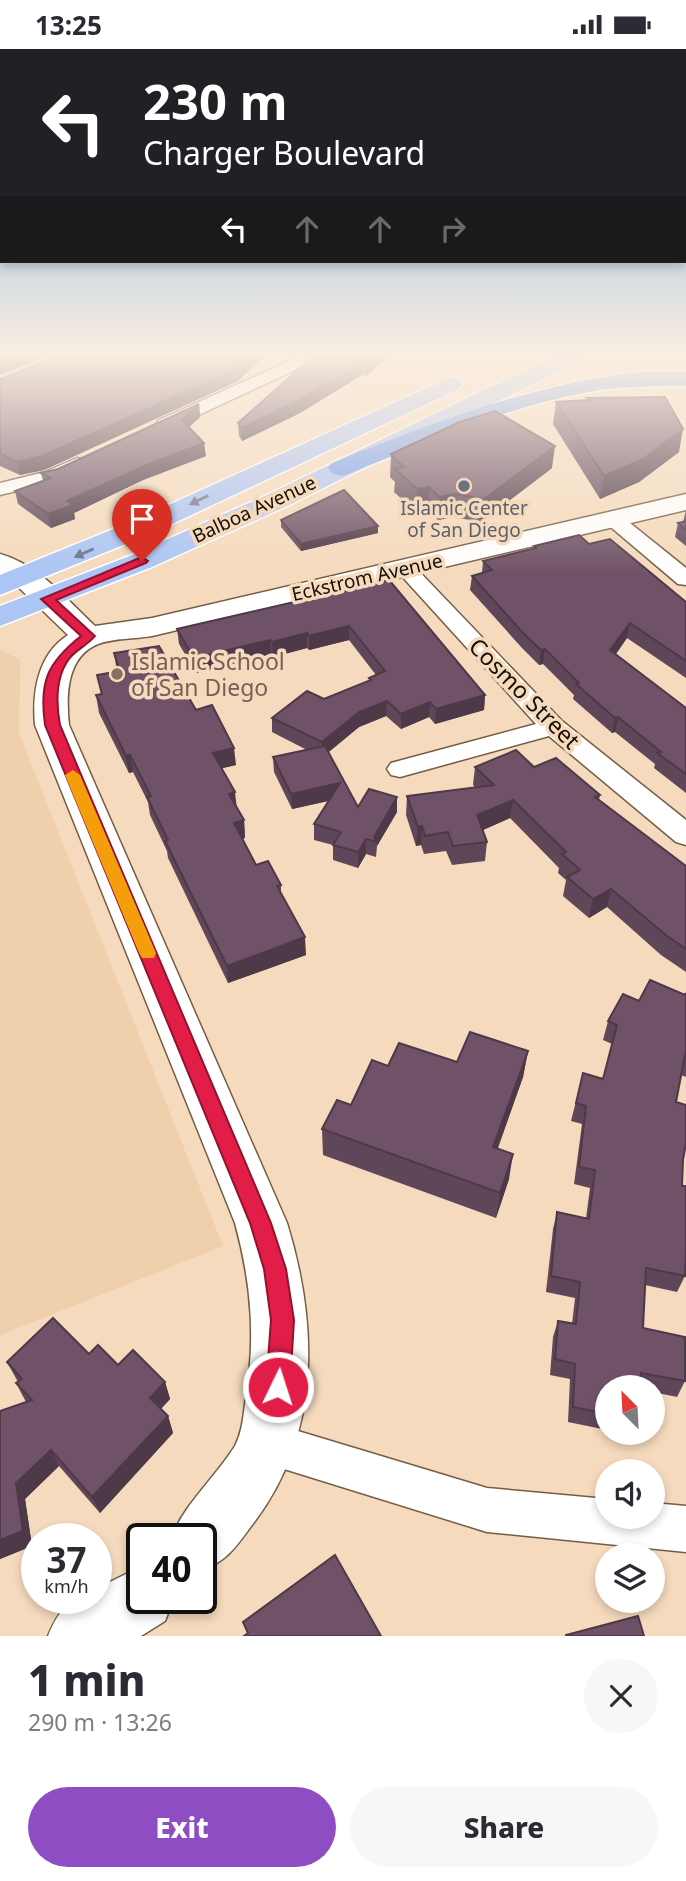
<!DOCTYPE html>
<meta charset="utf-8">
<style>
:root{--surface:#fff;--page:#f7f7f7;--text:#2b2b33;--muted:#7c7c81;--accent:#8e4dc2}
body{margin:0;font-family:"Noto Sans",sans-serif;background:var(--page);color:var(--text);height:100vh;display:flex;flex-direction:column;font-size:26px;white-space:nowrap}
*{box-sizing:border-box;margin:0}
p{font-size:23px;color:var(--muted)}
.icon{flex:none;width:38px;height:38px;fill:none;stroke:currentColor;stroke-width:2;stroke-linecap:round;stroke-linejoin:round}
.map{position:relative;height:1587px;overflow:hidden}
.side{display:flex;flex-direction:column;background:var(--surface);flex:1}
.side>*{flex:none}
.hud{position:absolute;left:0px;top:0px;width:686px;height:214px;box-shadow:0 4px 10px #0003;background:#202124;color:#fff;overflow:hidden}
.needle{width:46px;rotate:336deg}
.tools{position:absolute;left:595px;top:1326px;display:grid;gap:14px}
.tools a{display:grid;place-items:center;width:70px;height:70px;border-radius:50%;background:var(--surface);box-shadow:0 4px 10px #0003;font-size:35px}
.speed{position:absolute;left:21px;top:1474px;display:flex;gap:14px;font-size:35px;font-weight:700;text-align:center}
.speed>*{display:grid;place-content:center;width:91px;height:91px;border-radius:50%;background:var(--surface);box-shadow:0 4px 10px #0003;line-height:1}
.speed small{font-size:18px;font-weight:400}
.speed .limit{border:4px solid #111;border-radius:10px;background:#fff;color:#111}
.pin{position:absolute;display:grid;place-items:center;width:60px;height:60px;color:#fff;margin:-72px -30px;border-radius:50% 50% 50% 0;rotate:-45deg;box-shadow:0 0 7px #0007}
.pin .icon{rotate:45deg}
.me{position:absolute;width:77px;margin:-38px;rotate:4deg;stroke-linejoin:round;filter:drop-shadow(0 0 5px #0008)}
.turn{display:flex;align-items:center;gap:24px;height:147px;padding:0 28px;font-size:32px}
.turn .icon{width:91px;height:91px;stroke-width:2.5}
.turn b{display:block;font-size:49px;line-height:60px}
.lanes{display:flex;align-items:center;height:66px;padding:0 28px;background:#0003;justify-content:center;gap:35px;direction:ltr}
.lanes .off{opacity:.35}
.round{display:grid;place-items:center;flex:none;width:74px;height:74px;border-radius:37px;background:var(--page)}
.overview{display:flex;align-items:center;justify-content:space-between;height:119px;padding:0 28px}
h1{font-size:42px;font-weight:800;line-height:52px}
.cta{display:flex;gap:14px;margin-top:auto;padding:14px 28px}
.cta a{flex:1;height:80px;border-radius:42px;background:var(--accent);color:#fff;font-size:28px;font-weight:800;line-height:80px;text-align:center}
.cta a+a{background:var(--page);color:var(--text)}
.status{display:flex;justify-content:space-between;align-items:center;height:49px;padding:0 35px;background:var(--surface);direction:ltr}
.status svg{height:19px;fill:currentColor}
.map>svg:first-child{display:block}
.built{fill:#efcfac}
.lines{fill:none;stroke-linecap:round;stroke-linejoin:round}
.street-casing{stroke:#745d43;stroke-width:3}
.secondary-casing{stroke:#745d43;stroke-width:3}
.primary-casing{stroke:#fff;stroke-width:3}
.highway-casing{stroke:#fff;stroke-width:3}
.street{fill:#fff;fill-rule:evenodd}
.secondary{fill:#fff;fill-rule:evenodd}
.primary{fill:#acc5f5;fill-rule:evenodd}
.highway{fill:#749fee;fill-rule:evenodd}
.wall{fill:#5f4759}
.shaded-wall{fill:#4e3948}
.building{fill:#6f5267;stroke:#4e3948;stroke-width:2}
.oneway{fill:#697389}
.route{fill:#e11d48;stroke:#92132f;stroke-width:2}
.slow{fill:#f59e0b}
.worship-dot{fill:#6b7280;stroke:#f5dabd;stroke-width:2.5}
.education-dot{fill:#8d6e63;stroke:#f5dabd;stroke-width:2.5}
.labels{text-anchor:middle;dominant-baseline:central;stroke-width:7;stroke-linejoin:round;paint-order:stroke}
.far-worship-label{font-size:19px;fill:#5b616d;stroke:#f5dabd}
.far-street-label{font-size:19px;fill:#180f06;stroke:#f5dabd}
.education-label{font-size:23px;fill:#785e54;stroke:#f5dabd;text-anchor:start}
.street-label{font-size:23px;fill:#180f06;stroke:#f5dabd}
</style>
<div class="status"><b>13:25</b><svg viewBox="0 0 49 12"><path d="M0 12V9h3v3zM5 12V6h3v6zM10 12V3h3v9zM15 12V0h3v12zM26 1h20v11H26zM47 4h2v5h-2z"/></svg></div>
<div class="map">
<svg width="686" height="1587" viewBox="0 0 686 1587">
<rect width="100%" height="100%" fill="#f5dabd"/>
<path class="built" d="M0,600L20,611L19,685L223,1197L0,1286Z"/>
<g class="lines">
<g class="street-casing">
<g id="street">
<path d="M301,303H320L297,320L171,379L165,380L156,375L159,371L285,314Z"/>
<path d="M77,409L84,411L86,415C71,434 23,440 0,446V434L45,423Z"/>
<path d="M613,464L620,466L686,519V536L678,535L606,474L603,470L606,466Z"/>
<path d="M405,513L412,515L562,672L686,771V796L676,793L549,687L400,728L391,726L387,720L391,714L536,675L398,523L394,519L398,515Z"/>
<path d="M268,1373L487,1439L607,1450V1468H653V1454L686,1457V1503L487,1483L268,1415L253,1409L247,1394L253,1379Z"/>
</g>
</g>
<g class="secondary-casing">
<g id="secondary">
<path d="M686,445V461L152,587C135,590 114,589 98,595C66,608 66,647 69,676L287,1174C318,1275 321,1384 255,1472C236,1497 230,1510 201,1522V1489H171C185,1454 215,1429 235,1397C242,1383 243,1370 245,1355C256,1292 252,1236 235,1174L35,676C32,643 38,605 68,586L14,534L0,526V505C38,515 67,551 95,577L152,569Z"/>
<path d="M142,1517V1549H174L165,1572L141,1587H48C58,1563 67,1549 96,1549V1540Z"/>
</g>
</g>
<g class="primary-casing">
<g id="primary">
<path d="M562,303H590L587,308L287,457L152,518L0,577V557L132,506L269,445Z"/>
<path d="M451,328L459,330L462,335L459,340L153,484L0,546V526L133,472Z"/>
</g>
</g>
<g class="highway-casing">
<path id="highway" d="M640,323H686V337C655,337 625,337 595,342C510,356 430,393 350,424L341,427L332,424L328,419L332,414C433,374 532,335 640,323Z"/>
</g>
<use href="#street" class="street"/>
<use href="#secondary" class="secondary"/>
<use href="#primary" class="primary"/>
<use href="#highway" class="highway"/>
</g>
<g class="wall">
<path d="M318,303L387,307L367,327L362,326L300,364L242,392L239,387L238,374Z"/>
<path d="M0,330L238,332L44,421L20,426L0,417Z"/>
<path d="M587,349L679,403L639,433L600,450L553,375L556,353L587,351Z"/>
<path d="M199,355L200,368L189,378L206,407L143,431L74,464L75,470L51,479L18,455L15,442L43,432L41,424L58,420Z"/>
<path d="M391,405L552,419L481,473L453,468L438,471L428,461L416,463L394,443L395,433L390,428Z"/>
<path d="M686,461V497L675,488L678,474L683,473Z"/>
<path d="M281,471L378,477V484L301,502L281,478Z"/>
<path d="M589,495L686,553V629L627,589L616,605L686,659V744L654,719L655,715L615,683L612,684L573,650L574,646L543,615L539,616L522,599L470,541L472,527L482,524L483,512L533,500L534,497Z"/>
<path d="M389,531L485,646L484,661L435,675L429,668L401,680L386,667L359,678L329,703L358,758L397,763L377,797L376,808L366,805L358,819L333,811V796L314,791V775L329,752L292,760L274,723L273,708L307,701L272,683V669L324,650L369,632V629L376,626L349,591L309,601L307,599L273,608L271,605L196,624L179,595L177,580Z"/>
<path d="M114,604L196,661L236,716L222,719L237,758L244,771L245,789L242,790L256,816L281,836V844L306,906L228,934L168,809L167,802L150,766L148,753L133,723L129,724L99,664L96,646L101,645L97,626L117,623Z"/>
<path d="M475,718H534L600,746L599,751L686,817V923L661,906L607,858L589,869L563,847L566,831L558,824L559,819L510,769L483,781L487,793L485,812L452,816L446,802L424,805L421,796L416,797L406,766L407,747L476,739L473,736Z"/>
<path d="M686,944V1028L681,1026L676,1053L683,1111L682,1137L685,1227L677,1243L645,1236L643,1279L685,1332L677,1348L653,1343V1339H607V1381L568,1373L570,1330L550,1326L553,1288L558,1272L572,1275L575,1249L546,1243L553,1180L557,1163L586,1169L590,1139L574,1135L582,1075L571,1072L583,1024L603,1029L612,995L603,991L608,972L639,952L685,946Z"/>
<path d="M528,1002L523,1028L498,1099L509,1130L496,1169L323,1106L322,1080L351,1056L388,1017L457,1013Z"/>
<path d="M89,1305L165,1333L170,1350L161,1360L168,1367L173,1384L100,1464L59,1417L25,1450L32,1497L0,1510V1362L26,1353L16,1334L18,1333L7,1313Z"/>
</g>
<g class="shaded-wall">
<path d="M26,303H59L0,326V313Z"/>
<path d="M256,303H269L238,332L44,421L20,426L17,413Z"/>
<path d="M379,303H389L387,307L367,327L368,315Z"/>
<path d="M362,314V326L300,364L242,392L241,379Z"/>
<path d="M199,355L200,368L184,383L182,371Z"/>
<path d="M683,380L679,403L639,433L600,450L604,427Z"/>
<path d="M204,394L206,407L143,431L74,464L75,470L51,479L48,465L67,452L142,418Z"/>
<path d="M555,397L552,419L481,473L484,450Z"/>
<path d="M429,438L428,461L416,463L417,440Z"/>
<path d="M455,445L453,468L438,471L439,448Z"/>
<path d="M378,477V484L301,502V495Z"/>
<path d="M630,574L627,589L608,616L610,601Z"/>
<path d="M349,577V591L309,601V587Z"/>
<path d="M307,584V599L273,608L272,593Z"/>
<path d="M270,591L271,605L196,624L194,609Z"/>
<path d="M545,600L543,615L539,616L541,601Z"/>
<path d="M485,646L484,661L435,675L436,660Z"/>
<path d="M387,652L386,667L359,678L322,708V693L359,663Z"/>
<path d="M430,653L429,668L401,680V665Z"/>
<path d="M618,668L615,683L612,684L615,669Z"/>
<path d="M234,699L236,716L215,721L213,704Z"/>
<path d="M130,706L133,723L129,724L126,707Z"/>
<path d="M340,734V749L292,760L291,745Z"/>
<path d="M235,743L237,761L229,745Z"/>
<path d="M397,748V763L377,797V793L374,788Z"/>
<path d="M513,751L510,769L474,785L477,766Z"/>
<path d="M244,771L245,789L236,792L234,774Z"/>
<path d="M422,777L421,796L416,797L418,778Z"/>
<path d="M366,790V805L358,819V803Z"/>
<path d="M611,840L607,858L589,869L593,850Z"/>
<path d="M305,888L306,906L228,934L227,917Z"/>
<path d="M528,1002L523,1028L489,1123L493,1098Z"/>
<path d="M513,1105L509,1130L496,1169L500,1144Z"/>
<path d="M165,1333L170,1350L155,1366L150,1349Z"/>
<path d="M168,1367L173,1384L100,1464L92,1448Z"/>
<path d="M51,1401L59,1417L25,1450L32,1497L0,1510V1491L16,1434Z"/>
</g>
<g class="building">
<path d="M0,303H26L0,313Z"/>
<path d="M69,303H256L237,320L42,407L17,413L0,405V330Z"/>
<path d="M318,303L324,304L325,303H379L368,315L362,314L300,351L241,379L238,374Z"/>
<path d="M665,348L683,380L643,410L604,427L556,353L590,351L587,349Z"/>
<path d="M199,355L182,371L204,394L142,418L67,452L73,456L48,465L15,442L51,429L41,424L58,420Z"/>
<path d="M495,362L555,397L484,450L455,445L439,448L429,438L417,440L395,420L404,418L391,405L460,373Z"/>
<path d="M344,441L378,477L301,495L281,471Z"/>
<path d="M686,472V481L678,474Z"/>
<path d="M579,486L589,495L610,490L686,553V612L630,574L610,601L686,659V725L657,704L661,703L618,668L615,669L576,635L579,634L545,600L541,601L523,584L472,527L492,521L483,512L536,499L534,497Z"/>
<path d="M389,531L485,646L436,660L430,653L401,665L387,652L359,663L322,693L272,669L307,642L324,650L371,631L369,629L385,622L349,577L309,587L307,584L272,593L270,591L194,609L177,580Z"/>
<path d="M159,597L196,661L212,656L234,699L213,704L235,743L229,745L244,771L234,774L256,816L268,812L281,836L277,837L305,888L227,917L165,792L168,791L147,748L151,747L130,706L126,707L96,646L102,645L97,626L120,622L114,604Z"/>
<path d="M325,697L358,758L369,740L397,748L374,788L377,793L366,790L358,803L333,796L341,783L314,775L340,734L291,745L273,708Z"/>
<path d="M516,701L534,718L556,709L600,746L595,748L686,817V900L667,887L611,840L593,850L567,828L580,821L562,805L566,803L513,751L477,766L487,793L453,797L448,783L425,787L422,777L418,778L407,747L494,736L475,718Z"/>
<path d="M650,931L685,946L686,944V1007L685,1006L676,1053L686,1056V1094L683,1111L682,1137H686V1196L685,1227L646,1219L643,1279L685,1288V1332L641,1324V1339H607V1365L573,1358L575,1315L555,1310L558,1272L576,1275L580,1233L551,1227L557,1163L589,1170L595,1121L579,1118L586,1057L576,1054L583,1024L603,1030L617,976L608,972L623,945L639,952Z"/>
<path d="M470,983L528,1002L493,1098L513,1105L500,1144L322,1080L337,1051L351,1056L372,1011L388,1017L399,994L457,1013Z"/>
<path d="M53,1269L89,1305L98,1296L118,1316L133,1301L165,1333L150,1349L168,1367L92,1448L51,1401L16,1434L23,1482L0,1491V1362L32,1351L16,1334L22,1330L7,1313Z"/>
<path d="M335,1506L381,1587H244L248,1584L243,1573Z"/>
<path d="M638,1567L644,1587H566V1586Z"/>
</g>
<defs><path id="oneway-solid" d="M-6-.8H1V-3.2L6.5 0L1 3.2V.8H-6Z" transform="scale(1.75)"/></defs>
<g class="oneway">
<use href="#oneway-solid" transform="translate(199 451) rotate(154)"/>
<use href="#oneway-solid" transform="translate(84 504) rotate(157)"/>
</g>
<linearGradient id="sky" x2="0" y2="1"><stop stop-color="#6eade2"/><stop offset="0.58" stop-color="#faeee1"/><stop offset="1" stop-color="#faeee1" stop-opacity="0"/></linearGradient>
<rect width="686" height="525" fill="url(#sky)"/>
<path class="route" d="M142,508L148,512L146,514L56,551L95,587C88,596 75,601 69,610C55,629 56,654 60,676L271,1174L286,1220L294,1271L290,1338L286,1346L278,1350L270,1346L266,1338L271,1271L264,1220L250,1174L45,676C39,633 47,614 81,587L41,550Z"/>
<path class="slow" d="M73,721L80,726L156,904L154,909H142L139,904L65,726Z"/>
<circle class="worship-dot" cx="464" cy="437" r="7"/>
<circle class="education-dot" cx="117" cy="625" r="7"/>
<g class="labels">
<g class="far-worship-label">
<text x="464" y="459">Islamic Center<tspan x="464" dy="22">of San Diego</tspan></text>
</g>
<g class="far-street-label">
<text transform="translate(254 460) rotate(-25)">Balboa Avenue</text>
<text transform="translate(367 528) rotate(-13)">Eckstrom Avenue</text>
</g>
<g class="education-label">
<text x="131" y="612">Islamic School<tspan x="131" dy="26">of San Diego</tspan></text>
</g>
<g class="street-label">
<text transform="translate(525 644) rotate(45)">Cosmo Street</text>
</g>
</g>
</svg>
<div class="tools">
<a><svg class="needle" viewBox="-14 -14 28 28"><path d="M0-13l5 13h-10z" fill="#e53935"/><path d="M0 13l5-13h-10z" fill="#7c7c81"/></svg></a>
<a><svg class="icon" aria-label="sound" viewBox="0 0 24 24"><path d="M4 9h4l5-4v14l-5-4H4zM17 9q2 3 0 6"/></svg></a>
<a><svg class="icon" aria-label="layers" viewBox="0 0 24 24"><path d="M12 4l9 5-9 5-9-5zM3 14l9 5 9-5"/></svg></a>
</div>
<div class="speed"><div>37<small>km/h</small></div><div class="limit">40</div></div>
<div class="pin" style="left:142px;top:512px;background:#d93025"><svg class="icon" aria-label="arrive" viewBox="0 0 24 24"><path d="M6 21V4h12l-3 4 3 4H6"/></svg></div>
<svg class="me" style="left:278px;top:1338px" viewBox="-20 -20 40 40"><circle r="17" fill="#e11d48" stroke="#fff" stroke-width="3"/><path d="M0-11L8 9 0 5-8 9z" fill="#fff"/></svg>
<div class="hud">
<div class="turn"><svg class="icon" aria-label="left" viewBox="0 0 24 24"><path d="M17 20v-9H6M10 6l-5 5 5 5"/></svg><div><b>230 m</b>Charger Boulevard</div></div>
<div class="lanes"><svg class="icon" aria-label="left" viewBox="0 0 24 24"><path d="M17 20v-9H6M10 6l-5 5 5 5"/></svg><svg class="icon off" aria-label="ahead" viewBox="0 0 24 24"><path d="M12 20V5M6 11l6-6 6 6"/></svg><svg class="icon off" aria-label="ahead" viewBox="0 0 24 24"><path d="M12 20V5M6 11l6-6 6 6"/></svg><svg class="icon off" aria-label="right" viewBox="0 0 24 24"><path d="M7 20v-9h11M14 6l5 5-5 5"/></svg></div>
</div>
</div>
<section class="side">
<div class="overview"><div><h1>1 min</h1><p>290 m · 13:26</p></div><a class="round"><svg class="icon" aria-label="close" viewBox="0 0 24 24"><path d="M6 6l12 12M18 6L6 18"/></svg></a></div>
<div class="cta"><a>Exit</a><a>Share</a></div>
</section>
